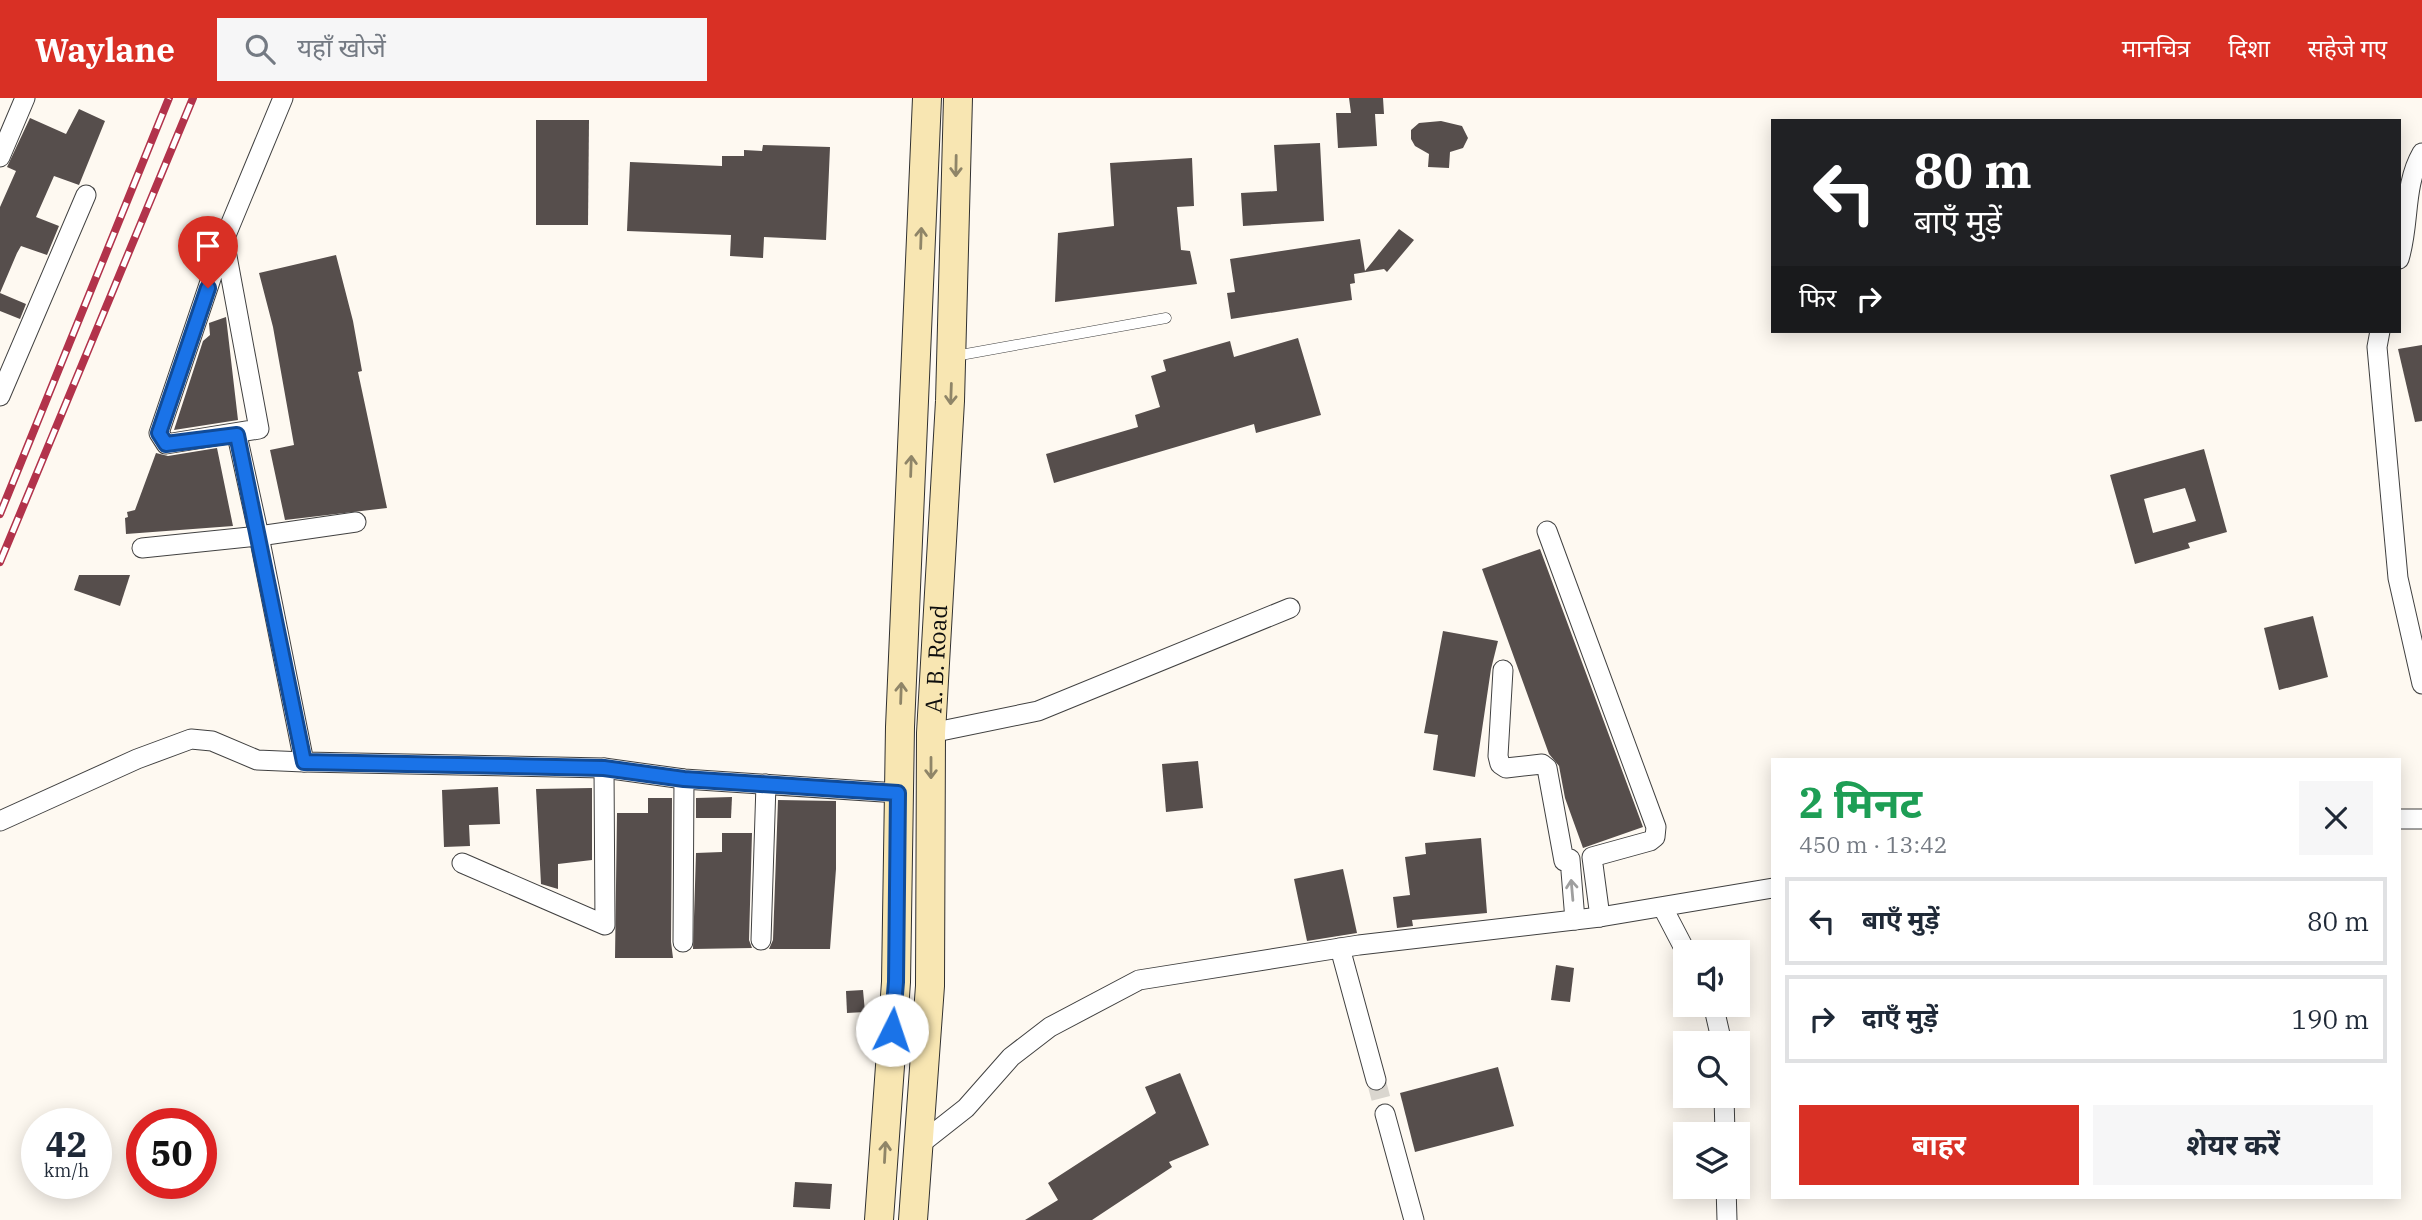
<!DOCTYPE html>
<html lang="hi">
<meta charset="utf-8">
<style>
:root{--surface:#fff;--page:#f6f6f7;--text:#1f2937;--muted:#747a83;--line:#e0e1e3;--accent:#d93025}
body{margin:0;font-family:"IBM Plex Serif","Noto Sans Devanagari",serif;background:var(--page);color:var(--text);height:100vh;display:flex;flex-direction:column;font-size:26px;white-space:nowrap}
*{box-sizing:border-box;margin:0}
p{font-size:23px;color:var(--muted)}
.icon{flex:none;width:38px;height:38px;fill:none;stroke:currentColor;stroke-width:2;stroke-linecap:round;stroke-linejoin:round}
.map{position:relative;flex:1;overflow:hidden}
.sheet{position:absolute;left:1771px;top:660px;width:630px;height:441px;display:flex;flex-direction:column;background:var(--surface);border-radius:0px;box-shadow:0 4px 18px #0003}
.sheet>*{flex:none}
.banner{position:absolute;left:1771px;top:21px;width:630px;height:214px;border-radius:0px;box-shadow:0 4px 18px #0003;background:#202124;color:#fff;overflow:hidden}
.fabs{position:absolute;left:1673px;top:842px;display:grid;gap:14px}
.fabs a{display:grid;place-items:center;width:77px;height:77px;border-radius:0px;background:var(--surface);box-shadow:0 4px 18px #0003;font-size:35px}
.speed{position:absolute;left:21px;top:1010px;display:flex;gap:14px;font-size:35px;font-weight:700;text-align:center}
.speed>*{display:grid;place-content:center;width:91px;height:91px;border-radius:50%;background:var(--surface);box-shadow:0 4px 18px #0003;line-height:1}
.speed small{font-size:18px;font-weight:400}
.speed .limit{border:10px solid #d22;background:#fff;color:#111}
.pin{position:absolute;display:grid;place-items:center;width:60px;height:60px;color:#fff;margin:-72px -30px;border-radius:50% 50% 50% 0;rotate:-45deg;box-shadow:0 0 7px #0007}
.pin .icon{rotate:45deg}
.me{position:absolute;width:77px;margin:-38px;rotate:4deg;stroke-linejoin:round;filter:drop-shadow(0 0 5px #0008)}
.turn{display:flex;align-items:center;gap:24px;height:147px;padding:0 28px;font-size:32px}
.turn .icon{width:91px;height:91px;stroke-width:2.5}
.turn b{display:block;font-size:49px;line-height:60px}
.then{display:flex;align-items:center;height:66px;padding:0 28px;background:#0003;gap:14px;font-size:26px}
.round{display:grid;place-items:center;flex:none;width:74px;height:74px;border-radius:0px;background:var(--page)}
.summary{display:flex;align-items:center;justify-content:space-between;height:119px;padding:0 28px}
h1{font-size:42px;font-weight:700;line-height:52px;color:#1e9e55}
.action{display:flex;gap:14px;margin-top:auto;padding:14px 28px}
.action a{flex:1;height:80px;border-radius:0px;background:var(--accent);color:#fff;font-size:28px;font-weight:700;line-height:80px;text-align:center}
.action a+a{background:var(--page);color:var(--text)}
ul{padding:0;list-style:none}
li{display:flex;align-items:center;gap:21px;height:88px;margin:0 14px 10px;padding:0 14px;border:4px solid var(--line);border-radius:0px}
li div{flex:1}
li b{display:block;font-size:26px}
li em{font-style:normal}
header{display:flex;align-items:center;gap:42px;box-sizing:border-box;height:98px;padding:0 35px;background:var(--accent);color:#fff}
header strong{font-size:33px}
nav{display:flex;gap:38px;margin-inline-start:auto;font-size:24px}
.search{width:490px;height:63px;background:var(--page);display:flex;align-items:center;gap:18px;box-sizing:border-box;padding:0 24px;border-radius:0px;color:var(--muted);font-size:26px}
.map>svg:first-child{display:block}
.building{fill:#564e4c;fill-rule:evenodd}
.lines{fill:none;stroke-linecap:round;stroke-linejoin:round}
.minor-tunnel{stroke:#dad6cf;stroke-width:19;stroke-dasharray:19 10;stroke-linecap:butt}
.service-casing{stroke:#414141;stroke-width:11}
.minor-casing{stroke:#414141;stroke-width:21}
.secondary-casing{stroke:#303030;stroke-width:30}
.service{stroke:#fff;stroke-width:10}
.minor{stroke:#fff;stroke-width:19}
.secondary{stroke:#f8e6b2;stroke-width:28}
.rail-casing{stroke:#b2334b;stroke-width:8}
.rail{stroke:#fff;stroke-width:5;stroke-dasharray:16;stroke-linecap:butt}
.oneway{stroke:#8f8568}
.oneway2{stroke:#9f9f9f}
.route-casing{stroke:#114b97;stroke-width:18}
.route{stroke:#1a73e8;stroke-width:12}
.labels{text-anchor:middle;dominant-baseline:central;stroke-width:7;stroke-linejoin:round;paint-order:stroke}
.street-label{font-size:23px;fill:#0e0e0e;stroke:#fff}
</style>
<header>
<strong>Waylane</strong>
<div class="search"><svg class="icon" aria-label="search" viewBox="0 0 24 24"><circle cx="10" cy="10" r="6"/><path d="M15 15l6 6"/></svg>यहाँ खोजें</div>
<nav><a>मानचित्र</a><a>दिशा</a><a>सहेजे गए</a></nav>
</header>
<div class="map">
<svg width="2422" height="1122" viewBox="0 0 2422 1122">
<rect width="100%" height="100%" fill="#fef9f1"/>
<g class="building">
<path d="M1349,0H1383L1384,16H1375L1377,48L1338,50L1336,15H1351Z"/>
<path d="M79,11L105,23L79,87L54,78L36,119L59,128L47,157L21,148L17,155L0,195L26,206L20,221L0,213V109L16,73L7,69L30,20L66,36Z"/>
<path d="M536,22H589L588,127H536Z"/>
<path d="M1441,23L1462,28L1468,40L1463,50L1450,54L1449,70L1428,69L1429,56L1415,48L1411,41V32L1419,25Z"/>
<path d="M1320,45L1324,123L1243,128L1241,95L1277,93L1274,47Z"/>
<path d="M763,47L830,49L826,142L764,139L763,160L730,158L731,137L627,133L630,64L722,68V58H744V52L762,53Z"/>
<path d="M1192,60L1194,108L1177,109L1181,152L1190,153L1197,186L1055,204L1058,135L1114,128L1110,65Z"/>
<path d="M1399,131L1414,142L1387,174L1384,171L1354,176L1355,185L1350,186L1352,202L1231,221L1227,195L1235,194L1230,161L1360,141L1365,173Z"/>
<path d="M336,157L353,223L362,273L358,274L387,410L285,422L270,352L294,347L273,229L259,175Z"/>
<path d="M226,219L238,322L174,332L203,243L210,237L209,225Z"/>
<path d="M1298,240L1321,317L1256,335L1254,326L1054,385L1046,356L1138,329L1135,317L1160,309L1151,278L1166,273L1163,262L1230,243L1234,259Z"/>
<path d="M2422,247V323L2415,324L2398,251Z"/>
<path d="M217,350L233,428L126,436L125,420L128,419L127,414L135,412L156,355L168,358Z"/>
<path d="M2204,351L2227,434L2188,445L2190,450L2135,466L2110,377ZM2185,390L2196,423L2153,435L2144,401Z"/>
<path d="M1540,451L1643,729L1583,750L1565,700L1559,668L1549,656L1482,471Z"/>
<path d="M79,477H130L120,508L74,492Z"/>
<path d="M2313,518L2328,579L2279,592L2264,530Z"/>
<path d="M1443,533L1498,543L1491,571L1475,679L1433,672L1438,637L1424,635Z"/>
<path d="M1198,663L1203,710L1166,714L1162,666Z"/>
<path d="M498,689L500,726L469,727L470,748L444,749L442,692Z"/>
<path d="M592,690V762L558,766V791L541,786L536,691Z"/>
<path d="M732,699L731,720H696V700Z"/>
<path d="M648,700H672L671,844L673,860H615L617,715H648Z"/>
<path d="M778,702L836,703V771L830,851H769L773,842Z"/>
<path d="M722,735H752L749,842L752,850L693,851L696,755L722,754Z"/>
<path d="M1481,740L1487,815L1412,822L1413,828L1397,830L1393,799L1410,797L1405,759L1426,756L1425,745Z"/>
<path d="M1343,771L1357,835L1307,843L1294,781Z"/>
<path d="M1556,867L1574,870L1570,904L1551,902Z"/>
<path d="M863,892L865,914L847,915L846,893Z"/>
<path d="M1498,969L1514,1028L1415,1054L1400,995Z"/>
<path d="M1180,975L1209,1047L1169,1064L1172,1069L1092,1122H1025L1058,1102L1048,1085L1156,1015L1145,989Z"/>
<path d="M795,1084L832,1086L830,1111L793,1109Z"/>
</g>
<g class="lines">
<path class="minor-tunnel" d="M1376,982L1385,1016"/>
<g class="service-casing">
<path id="service" d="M955,258L1166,220"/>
</g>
<g class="minor-casing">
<g id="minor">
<path d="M0,59L25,0"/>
<path d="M224,142L159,335L166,346L259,331L224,142L283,0"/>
<path d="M2399,161C2410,126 2403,88 2422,55"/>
<path d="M2380,233L2377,249L2398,480L2422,586"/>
<path d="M0,298L86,97"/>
<path d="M237,337L259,438L356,424"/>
<path d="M1547,433L1656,729L1655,739L1650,743L1592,759L1600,819"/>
<path d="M142,450L259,438L304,664L604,670L684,681L898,695"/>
<path d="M1503,572L1498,658L1500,666L1506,670L1542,666L1547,670L1564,763L1570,761L1575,822"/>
<path d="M931,635L1038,613L1290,510"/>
<path d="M2399,721H2422"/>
<path d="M0,723L137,661L191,641L212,643L257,662L304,664"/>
<path d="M462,765L605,827L604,670"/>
<path d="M1663,810L1686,854"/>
<path d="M761,842L766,686"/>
<path d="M683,844L684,681"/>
<path d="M1340,850L1376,982"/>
<path d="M1713,906L1722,945"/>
<path d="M1724,998L1725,1036"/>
<path d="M1385,1016L1414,1122"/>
<path d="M919,1047L966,1010L1011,959L1050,929L1139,882L1359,847L1600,819L1773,790"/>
<path d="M1726,1088L1727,1122"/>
</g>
</g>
<g class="secondary-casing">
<g id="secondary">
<path d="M879,1122L896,884L900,629L927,0"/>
<path id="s1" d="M913,1122L930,888L931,635L950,303L958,0"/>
</g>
</g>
<use href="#service" class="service"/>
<use href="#minor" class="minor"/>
<use href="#secondary" class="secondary"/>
<g class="rail-casing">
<g id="rail">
<path d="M0,416L169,0"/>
<path d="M0,464L193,0"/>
</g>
</g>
<use href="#rail" class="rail"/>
</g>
<defs><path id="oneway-shaft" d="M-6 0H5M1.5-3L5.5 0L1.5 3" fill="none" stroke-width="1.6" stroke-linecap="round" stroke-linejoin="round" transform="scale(1.75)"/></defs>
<g class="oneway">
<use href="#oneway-shaft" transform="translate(956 68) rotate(91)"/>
<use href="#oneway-shaft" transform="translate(921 140) rotate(-88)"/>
<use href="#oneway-shaft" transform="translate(951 296) rotate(92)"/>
<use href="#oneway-shaft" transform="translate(911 368) rotate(-88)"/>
<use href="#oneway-shaft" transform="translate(901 595) rotate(-88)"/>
<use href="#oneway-shaft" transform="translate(931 670) rotate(90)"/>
<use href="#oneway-shaft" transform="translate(885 1054) rotate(-87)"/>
</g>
<use class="oneway2" href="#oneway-shaft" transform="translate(1572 792) rotate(-95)"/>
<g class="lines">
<g class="route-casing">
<path id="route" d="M208,190L159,335L166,346L237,337L304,664L604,670L684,681L898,695L896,884L892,932"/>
</g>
<use href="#route" class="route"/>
</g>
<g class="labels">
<g class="street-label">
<text stroke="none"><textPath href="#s1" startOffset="562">A. B. Road</textPath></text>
</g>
</g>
</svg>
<div class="fabs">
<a><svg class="icon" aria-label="sound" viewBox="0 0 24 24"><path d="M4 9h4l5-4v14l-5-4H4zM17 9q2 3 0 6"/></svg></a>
<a><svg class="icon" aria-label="search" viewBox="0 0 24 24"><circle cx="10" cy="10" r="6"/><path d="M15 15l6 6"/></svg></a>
<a><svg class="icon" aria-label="layers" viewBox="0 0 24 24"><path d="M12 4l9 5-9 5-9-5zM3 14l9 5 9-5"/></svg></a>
</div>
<div class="speed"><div>42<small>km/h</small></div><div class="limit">50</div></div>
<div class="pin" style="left:208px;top:190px;background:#d93025"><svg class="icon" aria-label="arrive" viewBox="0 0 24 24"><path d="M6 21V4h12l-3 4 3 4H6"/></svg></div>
<svg class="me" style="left:892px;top:932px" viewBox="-20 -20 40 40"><circle r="19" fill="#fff"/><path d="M0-13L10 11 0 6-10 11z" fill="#1a73e8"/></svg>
<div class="banner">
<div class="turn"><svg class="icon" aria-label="left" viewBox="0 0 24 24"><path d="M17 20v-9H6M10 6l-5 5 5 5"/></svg><div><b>80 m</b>बाएँ मुड़ें</div></div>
<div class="then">फिर<svg class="icon" aria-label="right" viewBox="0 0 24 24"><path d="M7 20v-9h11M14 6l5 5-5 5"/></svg></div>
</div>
<section class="sheet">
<div class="summary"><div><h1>2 मिनट</h1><p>450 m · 13:42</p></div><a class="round"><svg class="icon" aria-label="close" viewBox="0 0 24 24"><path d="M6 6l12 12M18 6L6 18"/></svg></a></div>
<ul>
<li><svg class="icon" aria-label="left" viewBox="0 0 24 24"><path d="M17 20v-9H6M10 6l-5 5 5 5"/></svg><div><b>बाएँ मुड़ें</b></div><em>80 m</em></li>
<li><svg class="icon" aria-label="right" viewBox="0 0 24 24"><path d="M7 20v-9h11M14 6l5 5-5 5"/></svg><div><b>दाएँ मुड़ें</b></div><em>190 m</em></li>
</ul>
<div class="action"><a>बाहर</a><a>शेयर करें</a></div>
</section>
</div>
